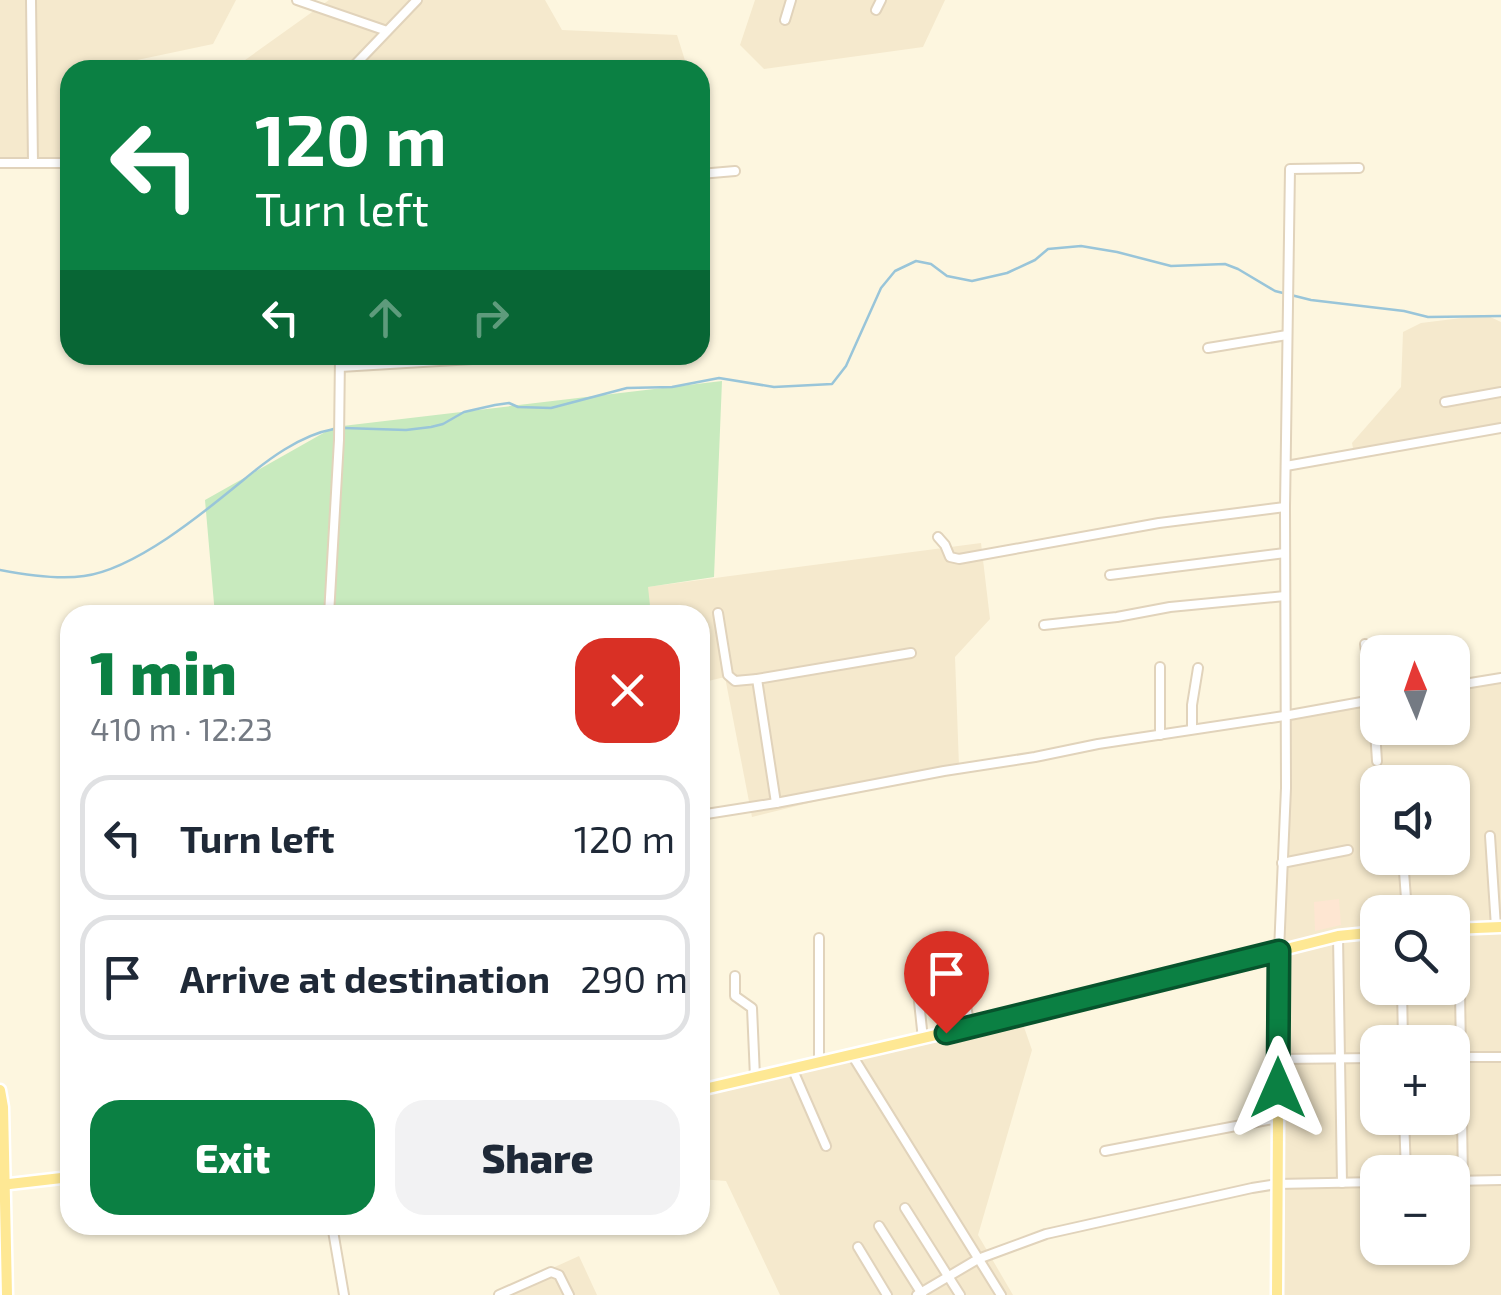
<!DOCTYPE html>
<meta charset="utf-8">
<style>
:root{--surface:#fff;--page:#f2f2f3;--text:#1f2937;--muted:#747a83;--line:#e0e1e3;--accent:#0b8043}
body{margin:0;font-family:"Exo 2",sans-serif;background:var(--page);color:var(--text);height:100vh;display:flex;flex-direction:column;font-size:38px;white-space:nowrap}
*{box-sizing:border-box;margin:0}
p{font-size:32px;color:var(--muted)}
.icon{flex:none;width:55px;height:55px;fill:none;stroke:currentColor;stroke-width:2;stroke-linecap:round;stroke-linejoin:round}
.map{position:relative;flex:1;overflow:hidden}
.side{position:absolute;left:60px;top:605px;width:650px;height:630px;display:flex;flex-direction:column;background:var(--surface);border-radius:30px;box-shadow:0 2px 8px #0004}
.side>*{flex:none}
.hud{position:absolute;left:60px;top:60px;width:650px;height:305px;border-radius:30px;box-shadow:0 2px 8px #0004;background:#0b8043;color:#fff;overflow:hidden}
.needle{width:65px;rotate:358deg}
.tools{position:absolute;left:1360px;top:635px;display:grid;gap:20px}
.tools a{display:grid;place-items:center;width:110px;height:110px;border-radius:20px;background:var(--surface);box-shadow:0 2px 8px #0004;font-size:50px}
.pin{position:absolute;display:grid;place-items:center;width:85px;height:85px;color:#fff;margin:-102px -42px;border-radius:50% 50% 50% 0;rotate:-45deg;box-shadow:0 0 10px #0007}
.pin .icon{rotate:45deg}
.me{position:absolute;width:110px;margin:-55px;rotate:0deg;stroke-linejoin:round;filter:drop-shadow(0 0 8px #0008)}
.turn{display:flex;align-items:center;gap:35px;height:210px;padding:0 30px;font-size:45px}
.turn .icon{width:130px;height:130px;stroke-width:2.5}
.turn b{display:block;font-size:70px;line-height:85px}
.lanes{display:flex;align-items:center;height:95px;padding:0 30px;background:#0003;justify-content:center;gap:50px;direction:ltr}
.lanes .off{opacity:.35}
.round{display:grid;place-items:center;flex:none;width:105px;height:105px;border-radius:30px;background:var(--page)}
.head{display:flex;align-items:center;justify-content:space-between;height:170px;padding:0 30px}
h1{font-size:60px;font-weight:800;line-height:75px;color:var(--accent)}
.action{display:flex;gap:20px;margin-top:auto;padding:20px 30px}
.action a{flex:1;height:115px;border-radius:30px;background:var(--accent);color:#fff;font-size:40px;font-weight:800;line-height:115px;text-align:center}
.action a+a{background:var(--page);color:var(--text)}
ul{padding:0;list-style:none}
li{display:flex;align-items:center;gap:30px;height:125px;margin:0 20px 15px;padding:0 10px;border:5px solid var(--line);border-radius:30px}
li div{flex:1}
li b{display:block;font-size:38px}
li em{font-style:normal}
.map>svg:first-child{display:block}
.residential{fill:#f5e9cd;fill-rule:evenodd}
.commercial{fill:#fee6d2}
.green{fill:#c8eabe}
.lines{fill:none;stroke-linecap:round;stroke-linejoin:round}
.stream{stroke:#99c5d9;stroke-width:2.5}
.minor-casing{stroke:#e1d3bb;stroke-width:12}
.major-casing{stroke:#fff;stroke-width:15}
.minor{stroke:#fff;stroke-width:8}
.major{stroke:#fee894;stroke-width:10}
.route-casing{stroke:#07532c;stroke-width:25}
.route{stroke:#0b8043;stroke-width:18}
</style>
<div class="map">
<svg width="1501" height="1295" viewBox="0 0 1501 1295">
<rect width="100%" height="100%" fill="#fdf6df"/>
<g class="residential">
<path d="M0,0H236L213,44L104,67L103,70H70V153L67,160H0Z"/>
<path d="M329,0H545L562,30L677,35L688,70H231Z"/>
<path d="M755,0H945L923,47L764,69L740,45Z"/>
<path d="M1486,315L1501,322V432L1355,459L1352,443L1401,387L1403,332L1421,323Z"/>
<path d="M981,543L990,619L955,657L959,766L752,817L725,677L700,683V615H651L647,587Z"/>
<path d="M1501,675V1295H1279L1284,711L1377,696L1378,728H1452L1453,683ZM1378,782H1452V858H1378ZM1378,912H1452V988H1378ZM1378,1042H1452V1118H1378ZM1378,1172H1452V1248H1378Z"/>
<path d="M1017,1007L1032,1050L978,1235L1013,1295H780L726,1181L700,1179V1088Z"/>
<path d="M579,1256L597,1295H493Z"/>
</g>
<path class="commercial" d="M1339,899L1341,925L1315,931L1314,902Z"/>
<path class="green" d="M722,381L714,577L648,587L651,615H215L205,500L334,427Z"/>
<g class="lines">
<g class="stream">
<path d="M344,428L406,430L431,427L443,424L464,412L495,405L509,403L518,407L551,408L627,388L672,387L719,378L774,387L832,384L846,366L881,288L895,271L916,261L931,264L947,276L972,281L1007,273L1035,260L1048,249L1081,246L1117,252L1171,266L1225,264L1238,269L1275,291L1311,300L1404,311L1428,317L1501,316"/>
<path d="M0,570C26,575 58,580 84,576C135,569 202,514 241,482C267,460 300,435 334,429"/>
</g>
<g class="minor-casing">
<g id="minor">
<path d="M31,0L33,163"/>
<path d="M297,0L387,31"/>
<path d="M876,10L881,0"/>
<path d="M785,20L791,0"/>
<path d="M350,70L417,0"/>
<path d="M0,163H70"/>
<path d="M700,174L735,171"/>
<path d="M1208,348L1287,335"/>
<path d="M340,367L522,356"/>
<path d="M1445,402L1501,392"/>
<path d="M1286,466L1501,428"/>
<path d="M938,537L945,545L950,557L959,559L1159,523L1285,507"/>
<path d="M1110,575L1285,553"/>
<path d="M718,613L728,675L735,681L757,679"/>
<path d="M329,615L339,440L340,355"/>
<path d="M1044,625L1117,617L1170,607L1285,596"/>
<path d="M1365,644L1373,700L1377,761"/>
<path d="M1160,667V735"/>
<path d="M1452,686L1501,678"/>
<path d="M1192,729V705L1198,668"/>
<path d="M776,803L757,679L911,653"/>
<path d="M700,815L776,803L944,771L1035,757L1098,744L1284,716L1378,699"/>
<path d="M1490,836L1496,927"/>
<path d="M1403,858L1407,912"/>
<path d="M1282,863L1348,850"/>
<path d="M1459,928L1463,1181"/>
<path d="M1338,936L1342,1183"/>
<path d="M954,937L970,1028"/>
<path d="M1279,951L1286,788L1285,507L1290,169L1359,168"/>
<path d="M735,976V996L752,1008L755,1077"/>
<path d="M1402,988L1403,1042"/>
<path d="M918,992L923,1039"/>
<path d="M852,1055L1001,1295"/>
<path d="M1452,1057H1501"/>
<path d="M1278,1059L1378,1058"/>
<path d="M819,1062V938"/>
<path d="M792,1068L826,1146"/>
<path d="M1404,1118L1406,1172"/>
<path d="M1105,1151L1278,1118"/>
<path d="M1452,1181L1501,1180"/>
<path d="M905,1208L960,1295"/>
<path d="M332,1225L344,1295"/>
<path d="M879,1226L922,1294"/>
<path d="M858,1247L887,1295"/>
<path d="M499,1295L551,1272L559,1275L569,1295"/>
<path d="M917,1295L978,1259L1046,1234L1252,1188L1277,1184L1378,1182"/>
</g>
</g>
<g class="major-casing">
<g id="major">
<path d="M1452,929L1501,927"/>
<path d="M0,1090L3,1107L7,1295"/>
<path d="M700,1090L1060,1006L1338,936L1378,932"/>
<path d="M1,1185L70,1177"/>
<path d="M1277,1295L1279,951"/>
</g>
</g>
<use href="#minor" class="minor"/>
<use href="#major" class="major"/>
</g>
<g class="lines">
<g class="route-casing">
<path id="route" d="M946,1033L1279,951L1278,1088"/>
</g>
<use href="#route" class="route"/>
</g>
</svg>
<div class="tools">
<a><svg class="needle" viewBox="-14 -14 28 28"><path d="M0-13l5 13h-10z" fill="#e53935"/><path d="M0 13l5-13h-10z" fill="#747a83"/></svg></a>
<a><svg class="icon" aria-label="sound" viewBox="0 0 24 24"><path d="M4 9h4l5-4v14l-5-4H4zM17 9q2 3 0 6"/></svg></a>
<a><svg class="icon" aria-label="search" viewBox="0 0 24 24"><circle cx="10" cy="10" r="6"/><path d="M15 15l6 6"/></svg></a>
<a>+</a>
<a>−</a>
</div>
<div class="pin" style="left:946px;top:1033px;background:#d93025"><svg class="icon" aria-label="arrive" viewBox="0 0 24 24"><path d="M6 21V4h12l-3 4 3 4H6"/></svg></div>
<svg class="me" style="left:1278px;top:1088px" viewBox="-20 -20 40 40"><path d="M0-17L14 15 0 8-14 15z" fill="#0b8043" stroke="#fff" stroke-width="4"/></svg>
<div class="hud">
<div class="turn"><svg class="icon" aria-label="left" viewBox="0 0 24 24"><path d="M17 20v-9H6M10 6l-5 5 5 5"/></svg><div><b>120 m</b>Turn left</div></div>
<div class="lanes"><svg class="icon" aria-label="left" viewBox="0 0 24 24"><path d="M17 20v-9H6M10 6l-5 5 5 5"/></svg><svg class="icon off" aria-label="ahead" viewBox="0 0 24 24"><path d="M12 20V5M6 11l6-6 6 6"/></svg><svg class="icon off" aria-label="right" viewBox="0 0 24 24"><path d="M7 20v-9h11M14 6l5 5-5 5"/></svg></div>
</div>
<section class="side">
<div class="head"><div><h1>1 min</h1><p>410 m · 12:23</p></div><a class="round" style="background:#d93025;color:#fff"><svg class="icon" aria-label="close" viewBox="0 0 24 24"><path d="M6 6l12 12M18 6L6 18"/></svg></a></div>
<ul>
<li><svg class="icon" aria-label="left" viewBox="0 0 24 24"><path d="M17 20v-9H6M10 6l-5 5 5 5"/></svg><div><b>Turn left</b></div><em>120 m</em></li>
<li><svg class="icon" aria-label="arrive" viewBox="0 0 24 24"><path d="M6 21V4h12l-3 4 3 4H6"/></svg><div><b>Arrive at destination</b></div><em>290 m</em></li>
</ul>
<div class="action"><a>Exit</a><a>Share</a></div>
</section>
</div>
